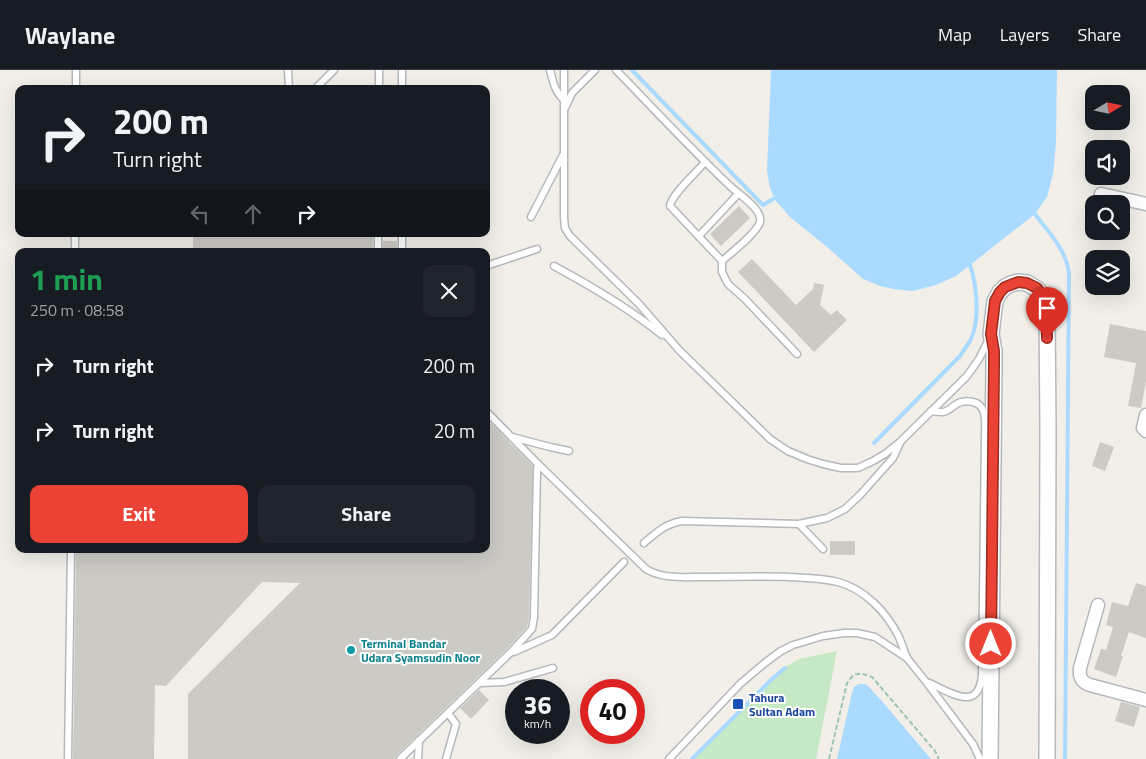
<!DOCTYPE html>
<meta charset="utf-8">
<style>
:root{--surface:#171b24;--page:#20242c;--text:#f1f3f6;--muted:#9ea1a6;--line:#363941;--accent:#ea4335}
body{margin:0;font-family:"Titillium Web",sans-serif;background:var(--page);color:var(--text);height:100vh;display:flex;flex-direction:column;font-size:19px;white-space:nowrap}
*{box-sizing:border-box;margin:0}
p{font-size:16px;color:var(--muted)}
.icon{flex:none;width:28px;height:28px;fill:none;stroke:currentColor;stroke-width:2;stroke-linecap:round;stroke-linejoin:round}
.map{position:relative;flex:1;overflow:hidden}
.details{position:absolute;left:15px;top:178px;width:475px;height:305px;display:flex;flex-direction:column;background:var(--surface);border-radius:10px;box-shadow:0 5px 20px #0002}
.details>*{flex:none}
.banner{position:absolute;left:15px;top:15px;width:475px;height:152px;border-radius:10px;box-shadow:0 5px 20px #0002;background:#171b24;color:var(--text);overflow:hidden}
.needle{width:32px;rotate:80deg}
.controls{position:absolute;left:1085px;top:15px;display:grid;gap:10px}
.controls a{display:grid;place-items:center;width:45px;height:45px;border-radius:10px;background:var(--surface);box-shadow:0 5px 20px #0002;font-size:25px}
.speed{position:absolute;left:505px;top:609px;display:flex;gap:10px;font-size:25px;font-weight:700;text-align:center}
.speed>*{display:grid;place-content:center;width:65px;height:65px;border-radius:50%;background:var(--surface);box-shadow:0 5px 20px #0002;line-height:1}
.speed small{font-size:12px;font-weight:400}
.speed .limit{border:8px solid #d22;background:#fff;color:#111}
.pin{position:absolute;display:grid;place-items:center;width:42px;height:42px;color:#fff;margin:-51px -21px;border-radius:50% 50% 50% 0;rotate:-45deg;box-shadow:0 0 5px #0007}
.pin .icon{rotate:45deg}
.me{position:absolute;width:55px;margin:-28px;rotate:0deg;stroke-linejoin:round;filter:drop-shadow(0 0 4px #0008)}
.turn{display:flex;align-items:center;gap:18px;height:105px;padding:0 15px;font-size:22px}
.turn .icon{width:65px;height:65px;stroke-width:2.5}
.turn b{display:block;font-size:35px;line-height:42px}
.lanes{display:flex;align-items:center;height:48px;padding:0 15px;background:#0003;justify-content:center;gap:25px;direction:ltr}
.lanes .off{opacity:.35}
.round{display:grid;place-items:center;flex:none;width:52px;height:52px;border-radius:10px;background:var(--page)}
.summary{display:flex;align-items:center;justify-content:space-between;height:85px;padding:0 15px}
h1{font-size:30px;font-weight:700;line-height:38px;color:#1e9e55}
.primary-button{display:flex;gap:10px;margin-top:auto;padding:10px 15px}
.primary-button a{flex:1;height:58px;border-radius:10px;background:var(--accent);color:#fff;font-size:20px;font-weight:700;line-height:58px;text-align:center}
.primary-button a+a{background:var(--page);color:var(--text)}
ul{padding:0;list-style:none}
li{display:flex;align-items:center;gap:15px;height:65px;padding:0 15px}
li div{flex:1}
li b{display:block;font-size:19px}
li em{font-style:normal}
header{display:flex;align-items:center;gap:30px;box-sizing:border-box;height:70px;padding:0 25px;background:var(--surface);border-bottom:1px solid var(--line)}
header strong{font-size:24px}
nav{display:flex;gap:28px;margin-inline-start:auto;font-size:18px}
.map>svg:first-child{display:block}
.green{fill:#c5e8c5}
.water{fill:#aadaff}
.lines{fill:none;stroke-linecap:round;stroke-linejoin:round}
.stream{stroke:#aadaff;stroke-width:4}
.building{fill:#cccac5}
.service-casing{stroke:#b5b8bc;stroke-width:9}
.minor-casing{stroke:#b5b8bc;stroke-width:15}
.tertiary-casing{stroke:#b5b8bc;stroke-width:18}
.path{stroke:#9cc7a9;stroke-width:2;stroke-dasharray:5 2.5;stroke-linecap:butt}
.service{stroke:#fff;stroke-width:6}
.minor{stroke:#fff;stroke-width:12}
.tertiary{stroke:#fff;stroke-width:15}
.route-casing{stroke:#982c22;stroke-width:12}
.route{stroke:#ea4335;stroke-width:9}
.culture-dot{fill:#0f9aa8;stroke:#fff;stroke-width:2}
.transit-dot{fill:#1a4fb4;stroke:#fff;stroke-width:2}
.labels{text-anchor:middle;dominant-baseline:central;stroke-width:4;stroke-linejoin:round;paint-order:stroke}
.culture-label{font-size:12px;font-weight:bold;fill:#0d838f;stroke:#fff;text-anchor:start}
.transit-label{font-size:12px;font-weight:bold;fill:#164399;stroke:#fff;text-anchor:start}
</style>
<header>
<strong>Waylane</strong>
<nav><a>Map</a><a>Layers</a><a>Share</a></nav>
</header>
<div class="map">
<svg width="1146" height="689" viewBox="0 0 1146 689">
<rect width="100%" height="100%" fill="#f1efe8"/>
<path class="green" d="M837,581L816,689H690L782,599L799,589Z"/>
<g class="water">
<path d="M771,0H1057L1056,74L1053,104L1047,127L1035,144L956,206L936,215L913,221L893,219L880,216L863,209L826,176L791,148L776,131L770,118L767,101Z"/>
<path d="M859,614H864L867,615L881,630L931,689H837L852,623L854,617Z"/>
</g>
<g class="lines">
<g class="stream">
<path d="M632,0L763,135L775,128"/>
<path d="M1035,144C1048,162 1066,179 1069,203L1065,689"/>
<path d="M874,373L960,286C963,281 968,275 971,269C980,249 977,215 970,195"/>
<path d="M692,689L773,608L785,598"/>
</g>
</g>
<g class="building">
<path d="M739,136L750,148L721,176L710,164Z"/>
<rect x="193" y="164" width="180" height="17"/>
<rect x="383" y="171" width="14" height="10"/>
<path d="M752,189L796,235L813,219L814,213L824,215L820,235L831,245L837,240L847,250L814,282L738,202Z"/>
<path d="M1110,254L1146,261V311L1141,338L1128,336L1136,293L1104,287Z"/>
<path d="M486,348L533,396L529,547L527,557L506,580L397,685L395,689H188V624L300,513L262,512L166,616L155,615L154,689H73L76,479H486Z"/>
<path d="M1100,372L1114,377L1105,401L1092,396Z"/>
<rect x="830" y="471" width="25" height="14"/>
<path d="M1136,513L1146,516V568L1129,562L1121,586H1123L1116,607L1094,599L1101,579L1106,580L1113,557L1106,555L1112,532L1128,536Z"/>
<path d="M479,620L489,630L471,649L460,638Z"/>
<path d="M1121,632L1140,637L1134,657L1115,651Z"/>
</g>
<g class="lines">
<g class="service-casing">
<g id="service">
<path d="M288,0L289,19"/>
<path d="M379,0V19"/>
<path d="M550,0C553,12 555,22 564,30"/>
<path d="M564,0V147L565,158L570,166L639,234L679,280L770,369L788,381L807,389L823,394L841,398H858L873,391L885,384L900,372L967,306L979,289L989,269"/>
<path d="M616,0C654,39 690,78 729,115C738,124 763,139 760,152C757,163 731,183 722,191V202L728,214L745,229L797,284"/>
<path d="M76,19V0"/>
<path d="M315,19L334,0"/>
<path d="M402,19V0"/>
<path d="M565,38L572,23L595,0"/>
<path d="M705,92C697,102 671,125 670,136L722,191"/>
<path d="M531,147L563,85"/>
<path d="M699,166L738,124"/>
<path d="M75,181V164"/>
<path d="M378,181V164"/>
<path d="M402,181V164"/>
<path d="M486,196L537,179"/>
<path d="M554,196C591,216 629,238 662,265"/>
<path d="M512,367L550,377L569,381"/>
<path d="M538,394L646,499C662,509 684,507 702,507C731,507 760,506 789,507C806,508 822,508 838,512C865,519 887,543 899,567C902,574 904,581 907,588"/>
<path d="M799,454L823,479"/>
<path d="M644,473C657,462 665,454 682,451L799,454L827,448L845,439L860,425L893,388L900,373"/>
<path d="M514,582L552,565L624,492"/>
<path d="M480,613L504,612L553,598"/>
<path d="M929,613C950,622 978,643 982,606L985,366C985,354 988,335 973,332C969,331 965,331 961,332C954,334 950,341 943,342C939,342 935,342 931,341"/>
<path d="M68,689L71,479"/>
<path d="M400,689L510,583L532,559L534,547L537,400L538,394L486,341"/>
<path d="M418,689L419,670"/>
<path d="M446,689L456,654L448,643"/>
<path d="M669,689L740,614L766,592L781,581L793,575L823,566L844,563H857L875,567L907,588L927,613L973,674L980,689"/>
</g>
</g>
<g class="minor-casing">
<g id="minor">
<path d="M1101,124L1146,134"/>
<path d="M1146,345L1143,358L1146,361"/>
<path d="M1098,535L1080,598C1079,607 1081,612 1090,615L1146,630"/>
</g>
</g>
<g class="tertiary-casing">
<path id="tertiary" d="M990,689L994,296V281L991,264L995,231L1000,222L1005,217L1011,214L1018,212L1027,213L1037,219L1041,224L1046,234L1047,244L1048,359L1047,689"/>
</g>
<path class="path" d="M829,689L847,613C854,602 860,602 872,607L935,681L939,689"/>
<use href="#service" class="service"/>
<use href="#minor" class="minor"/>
<use href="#tertiary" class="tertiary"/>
</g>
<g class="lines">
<g class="route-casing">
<path id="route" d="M991,574L994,296V281L991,264L995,231L1000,222L1005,217L1018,212L1027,213L1037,218L1046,234L1047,268"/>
</g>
<use href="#route" class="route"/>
</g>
<circle class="culture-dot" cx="351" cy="580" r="5"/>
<rect class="transit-dot" x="732" y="628" width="12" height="12" rx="2.5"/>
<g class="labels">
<g class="culture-label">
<text x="361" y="573">Terminal Bandar<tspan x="361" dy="14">Udara Syamsudin Noor</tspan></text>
</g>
<g class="transit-label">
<text x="749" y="627">Tahura<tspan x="749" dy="14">Sultan Adam</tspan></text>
</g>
</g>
</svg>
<div class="controls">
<a><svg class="needle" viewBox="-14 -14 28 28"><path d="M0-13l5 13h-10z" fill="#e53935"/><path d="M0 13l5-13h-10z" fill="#9ea1a6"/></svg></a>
<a><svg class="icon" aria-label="sound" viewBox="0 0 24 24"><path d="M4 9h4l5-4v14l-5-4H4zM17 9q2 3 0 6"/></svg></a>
<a><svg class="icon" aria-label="search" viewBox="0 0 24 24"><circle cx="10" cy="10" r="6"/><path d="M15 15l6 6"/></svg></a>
<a><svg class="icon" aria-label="layers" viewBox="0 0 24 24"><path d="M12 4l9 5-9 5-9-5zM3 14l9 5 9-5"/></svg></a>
</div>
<div class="speed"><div>36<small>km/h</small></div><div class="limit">40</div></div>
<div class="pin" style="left:1047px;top:268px;background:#d93025"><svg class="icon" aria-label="arrive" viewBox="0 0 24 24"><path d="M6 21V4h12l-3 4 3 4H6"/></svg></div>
<svg class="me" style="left:991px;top:574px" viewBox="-20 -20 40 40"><circle r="17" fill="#ea4335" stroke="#fff" stroke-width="3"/><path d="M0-11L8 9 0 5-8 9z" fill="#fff"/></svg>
<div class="banner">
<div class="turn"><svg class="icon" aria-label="right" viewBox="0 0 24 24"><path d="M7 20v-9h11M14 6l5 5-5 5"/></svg><div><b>200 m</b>Turn right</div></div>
<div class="lanes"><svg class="icon off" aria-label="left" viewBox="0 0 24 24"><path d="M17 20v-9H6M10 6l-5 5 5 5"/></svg><svg class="icon off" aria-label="ahead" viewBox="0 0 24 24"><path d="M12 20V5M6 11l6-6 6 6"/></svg><svg class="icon" aria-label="right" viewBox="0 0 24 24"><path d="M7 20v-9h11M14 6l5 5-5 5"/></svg></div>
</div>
<section class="details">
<div class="summary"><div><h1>1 min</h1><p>250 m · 08:58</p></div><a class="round"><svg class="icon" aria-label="close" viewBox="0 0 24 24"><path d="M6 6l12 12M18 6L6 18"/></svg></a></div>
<ul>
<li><svg class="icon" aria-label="right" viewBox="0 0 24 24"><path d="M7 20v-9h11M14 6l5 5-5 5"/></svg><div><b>Turn right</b></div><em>200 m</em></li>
<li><svg class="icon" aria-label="right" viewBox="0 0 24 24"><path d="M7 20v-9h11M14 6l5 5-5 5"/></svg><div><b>Turn right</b></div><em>20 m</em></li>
</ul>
<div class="primary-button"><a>Exit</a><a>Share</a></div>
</section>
</div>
